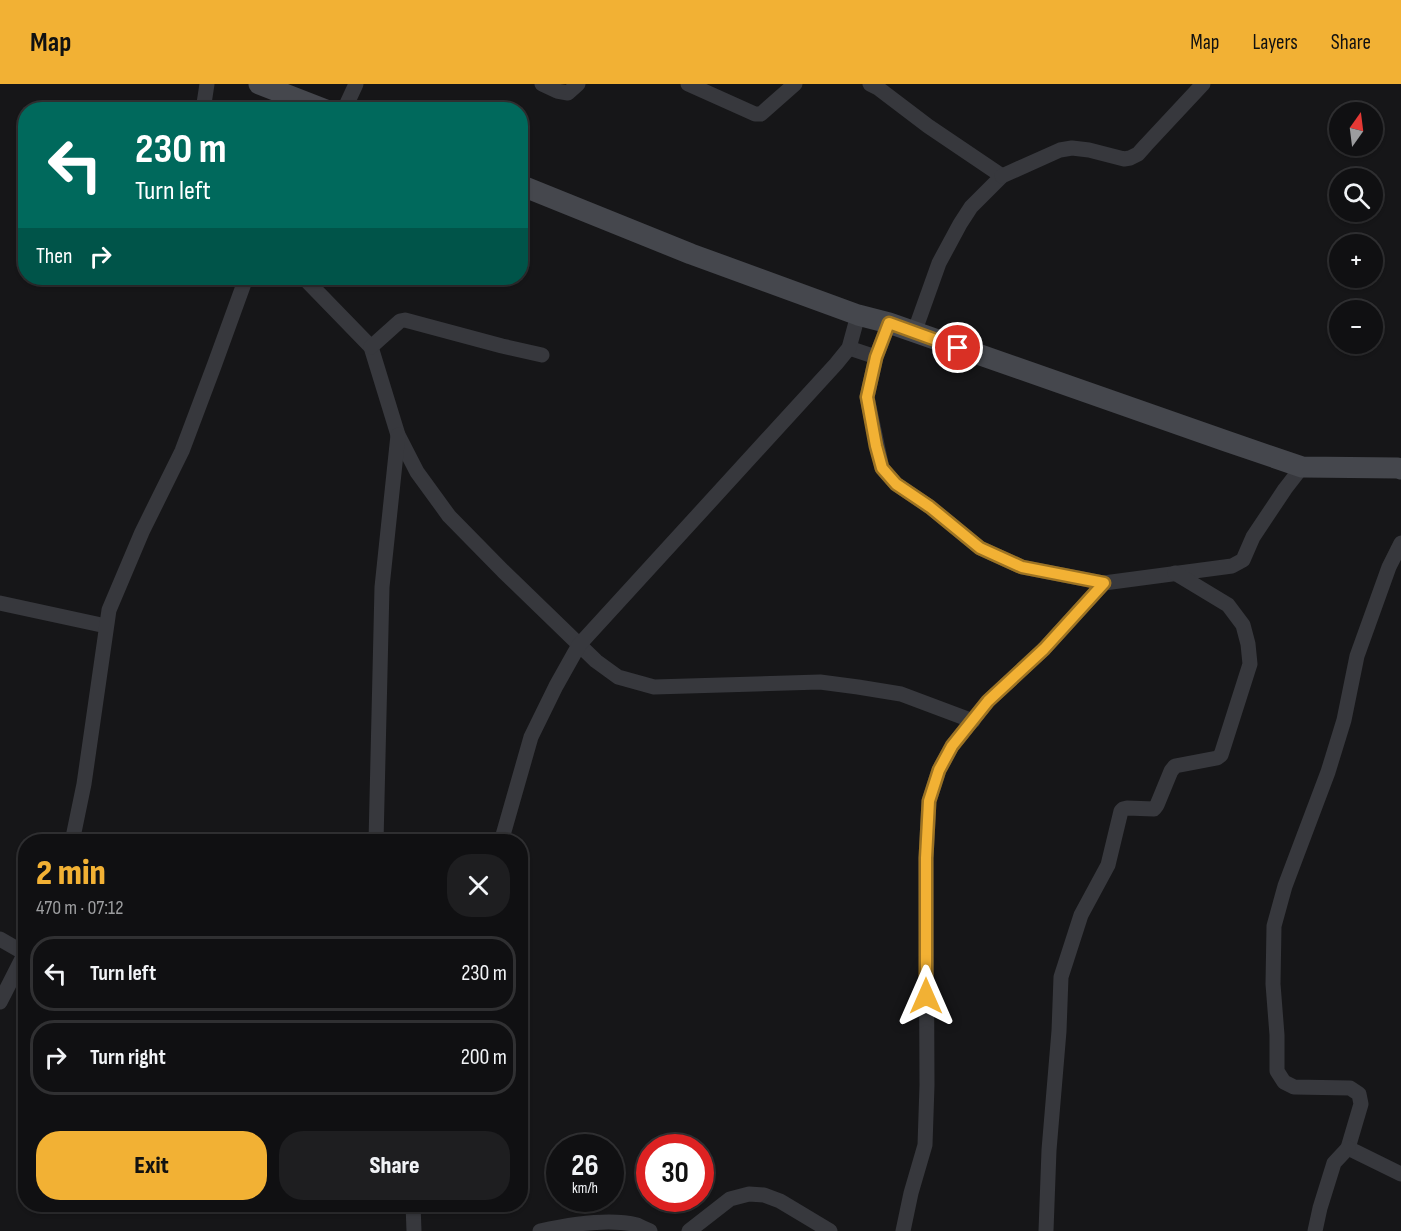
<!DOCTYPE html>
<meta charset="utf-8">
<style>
:root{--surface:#101012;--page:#1e1e20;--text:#f1f3f6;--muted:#9c9d9f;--line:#303032;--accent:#f2b134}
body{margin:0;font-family:"Sofia Sans Condensed",sans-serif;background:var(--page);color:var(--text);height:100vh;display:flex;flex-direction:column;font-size:22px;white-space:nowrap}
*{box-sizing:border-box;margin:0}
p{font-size:20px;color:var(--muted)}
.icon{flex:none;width:33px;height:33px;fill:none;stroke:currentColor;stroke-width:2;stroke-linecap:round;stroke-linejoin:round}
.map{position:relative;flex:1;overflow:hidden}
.sheet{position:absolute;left:18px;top:750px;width:510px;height:378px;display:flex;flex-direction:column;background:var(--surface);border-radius:24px;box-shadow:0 2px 4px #0004,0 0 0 2px var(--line)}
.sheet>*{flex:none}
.guide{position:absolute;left:18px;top:18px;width:510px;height:183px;border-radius:24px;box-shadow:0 2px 4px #0004,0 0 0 2px var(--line);background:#00695c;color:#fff;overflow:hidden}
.needle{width:39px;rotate:14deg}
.tools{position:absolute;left:1329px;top:18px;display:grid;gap:12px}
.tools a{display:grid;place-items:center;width:54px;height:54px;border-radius:50%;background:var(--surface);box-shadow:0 2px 4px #0004,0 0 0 2px var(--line);font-size:30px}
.speed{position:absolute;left:546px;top:1050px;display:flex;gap:12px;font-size:30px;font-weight:700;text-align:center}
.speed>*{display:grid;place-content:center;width:78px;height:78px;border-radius:50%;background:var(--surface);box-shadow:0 2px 4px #0004,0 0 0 2px var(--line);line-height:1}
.speed small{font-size:15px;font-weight:400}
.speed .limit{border:9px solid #d22;background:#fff;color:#111}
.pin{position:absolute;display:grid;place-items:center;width:51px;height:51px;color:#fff;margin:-26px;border:3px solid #fff;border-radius:50%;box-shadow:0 2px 6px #0007}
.me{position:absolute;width:66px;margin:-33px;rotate:0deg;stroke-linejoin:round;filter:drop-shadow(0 0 4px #0008)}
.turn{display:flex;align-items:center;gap:21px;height:126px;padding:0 18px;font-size:27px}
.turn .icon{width:78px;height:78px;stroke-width:2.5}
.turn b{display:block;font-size:42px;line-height:51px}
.then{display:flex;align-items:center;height:57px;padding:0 18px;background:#0003;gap:12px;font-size:22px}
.round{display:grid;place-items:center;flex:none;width:63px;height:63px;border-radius:24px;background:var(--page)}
.summary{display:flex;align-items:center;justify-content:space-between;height:102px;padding:0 18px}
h1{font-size:36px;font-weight:800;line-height:45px;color:var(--accent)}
.primary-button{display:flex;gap:12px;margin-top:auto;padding:12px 18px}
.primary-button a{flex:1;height:69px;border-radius:24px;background:var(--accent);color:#111;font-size:24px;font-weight:800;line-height:69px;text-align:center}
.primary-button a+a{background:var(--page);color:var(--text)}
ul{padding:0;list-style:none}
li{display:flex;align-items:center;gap:18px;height:75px;margin:0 12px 9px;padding:0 6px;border:3px solid var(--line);border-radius:24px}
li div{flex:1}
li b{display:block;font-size:22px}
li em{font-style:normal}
header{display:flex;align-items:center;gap:36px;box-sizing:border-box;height:84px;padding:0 30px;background:var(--accent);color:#111}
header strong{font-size:28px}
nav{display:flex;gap:33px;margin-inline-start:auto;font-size:21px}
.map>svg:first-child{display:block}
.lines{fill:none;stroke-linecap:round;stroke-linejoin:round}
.street{stroke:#37383d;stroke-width:15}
.secondary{stroke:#45474d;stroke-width:21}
.route-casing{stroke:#9d7322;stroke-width:15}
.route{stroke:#f2b134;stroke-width:10}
</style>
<header>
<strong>Map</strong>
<nav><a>Map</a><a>Layers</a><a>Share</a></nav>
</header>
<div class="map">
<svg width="1401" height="1147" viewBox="0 0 1401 1147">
<rect width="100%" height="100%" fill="#161618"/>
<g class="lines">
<g class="street">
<path d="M542,0L557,7L568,9L578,0"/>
<path d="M688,0L755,30H761L795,0"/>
<path d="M870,0L878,4L928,42L1002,92L971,123L960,140L939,179L914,249"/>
<path d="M203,26L207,0"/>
<path d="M344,26L356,0"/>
<path d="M1002,92L1060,66L1072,64L1089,66L1124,75L1130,74L1138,70L1146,61L1203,0"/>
<path d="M304,194L371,263L398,351L417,388L449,432L503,487L596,577L618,593L654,603L820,598L858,603L901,610L973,637"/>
<path d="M889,239L876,273L867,313L882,384L896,400L930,423L980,464L1022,483L1104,499L1232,482L1243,476L1253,453L1285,405L1302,383"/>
<path d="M371,263L400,237L405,236L502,262L542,271"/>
<path d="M849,264L876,273"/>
<path d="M1401,459L1389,483L1357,572L1344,636L1328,688L1285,802L1274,842L1273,900L1277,951V987L1284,998L1294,1003L1350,1004L1359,1010L1361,1020L1348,1064L1401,1090"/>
<path d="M0,519L106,542"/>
<path d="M72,758L84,700L109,526L142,448L182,367L214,282L246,194"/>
<path d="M376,758L382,503L398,351"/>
<path d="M501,758L531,653L556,602L579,561L836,280L849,264L858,231"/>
<path d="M0,855L26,870"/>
<path d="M0,918L26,867"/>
<path d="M413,1120L414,1147"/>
<path d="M540,1147C567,1141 610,1134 637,1141C641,1143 646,1145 650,1147"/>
<path d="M689,1147L730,1115L749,1110L764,1111L780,1117L830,1147"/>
<path d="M903,1147L911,1109L925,1061L927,1001L926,774L929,717L939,686L952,662L988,617L1044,565L1104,499"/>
<path d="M1046,1147L1049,1066L1059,947L1061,893L1081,831L1108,781L1121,727L1123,725L1127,724L1154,725L1157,721L1171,687L1175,682L1217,674L1221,671L1250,580L1248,560L1243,541L1228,521L1175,489"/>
<path d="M1315,1147L1320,1124L1334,1079L1348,1064"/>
</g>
<g class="secondary">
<path d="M259,0L326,26"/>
<path d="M520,101L691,170L858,231L889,239L1226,357L1302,383L1398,384L1401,385"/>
</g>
</g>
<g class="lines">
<g class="route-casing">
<path id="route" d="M926,912V774L929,717L939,686L952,662L988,617L1044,565L1104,499L1022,483L980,464L930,423L896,400L882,384L876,362L867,313L876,273L889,239L958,264"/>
</g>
<use href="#route" class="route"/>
</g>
</svg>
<div class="tools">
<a><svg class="needle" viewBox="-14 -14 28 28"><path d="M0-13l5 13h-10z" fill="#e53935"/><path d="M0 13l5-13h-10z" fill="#9c9d9f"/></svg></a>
<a><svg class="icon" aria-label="search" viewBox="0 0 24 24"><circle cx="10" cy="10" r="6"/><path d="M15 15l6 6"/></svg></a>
<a>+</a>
<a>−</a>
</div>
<div class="speed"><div>26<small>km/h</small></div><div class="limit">30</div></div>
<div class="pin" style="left:958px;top:264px;background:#d93025"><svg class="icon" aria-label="arrive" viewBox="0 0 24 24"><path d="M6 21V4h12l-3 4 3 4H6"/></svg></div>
<svg class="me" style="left:926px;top:912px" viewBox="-20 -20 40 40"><path d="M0-17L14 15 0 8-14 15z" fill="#f2b134" stroke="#fff" stroke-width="4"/></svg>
<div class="guide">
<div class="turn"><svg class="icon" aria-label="left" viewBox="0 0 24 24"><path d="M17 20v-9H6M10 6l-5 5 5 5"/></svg><div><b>230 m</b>Turn left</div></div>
<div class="then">Then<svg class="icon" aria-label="right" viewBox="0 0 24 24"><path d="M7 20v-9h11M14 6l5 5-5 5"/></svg></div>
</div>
<section class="sheet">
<div class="summary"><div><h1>2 min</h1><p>470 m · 07:12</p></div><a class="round"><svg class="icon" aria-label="close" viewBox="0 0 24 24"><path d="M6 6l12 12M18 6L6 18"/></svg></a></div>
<ul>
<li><svg class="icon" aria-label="left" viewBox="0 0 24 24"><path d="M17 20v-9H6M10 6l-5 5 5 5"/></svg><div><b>Turn left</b></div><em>230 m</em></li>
<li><svg class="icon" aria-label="right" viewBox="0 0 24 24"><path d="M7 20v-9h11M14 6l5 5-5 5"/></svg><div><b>Turn right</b></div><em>200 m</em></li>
</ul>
<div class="primary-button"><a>Exit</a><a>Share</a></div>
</section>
</div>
